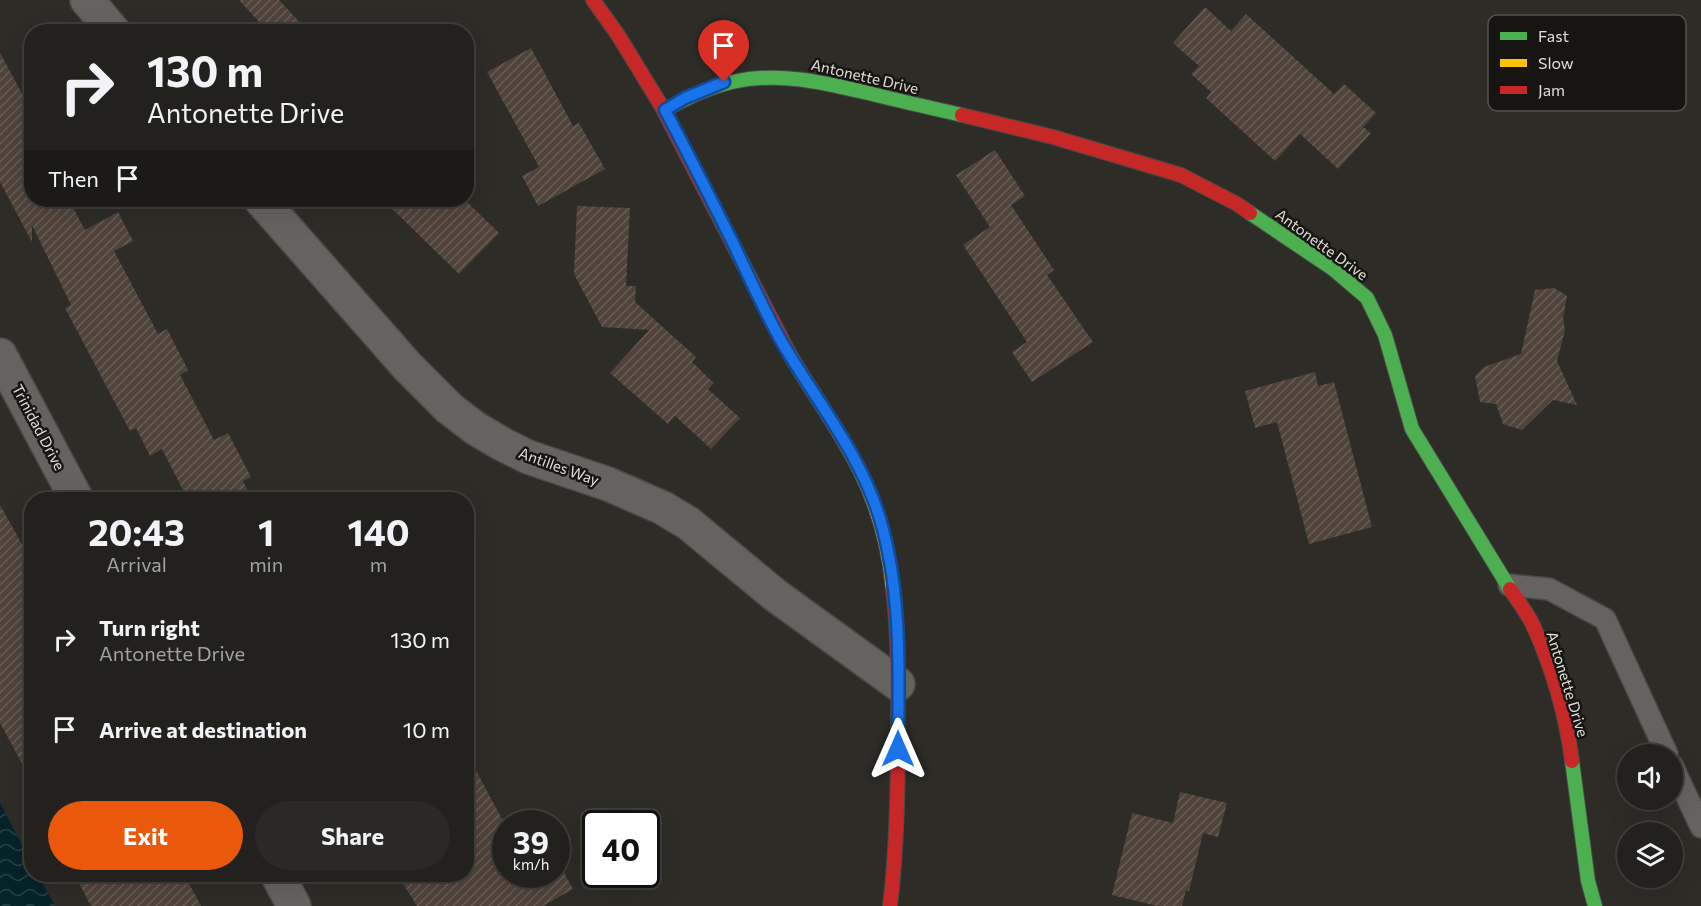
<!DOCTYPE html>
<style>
:root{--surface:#22211d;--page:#2a2926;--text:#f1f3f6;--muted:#a2a3a4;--line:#3f3e3b;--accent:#ea580c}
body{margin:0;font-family:Commissioner,sans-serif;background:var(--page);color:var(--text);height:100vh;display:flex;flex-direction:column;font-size:22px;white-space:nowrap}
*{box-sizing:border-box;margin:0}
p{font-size:20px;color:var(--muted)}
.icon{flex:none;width:33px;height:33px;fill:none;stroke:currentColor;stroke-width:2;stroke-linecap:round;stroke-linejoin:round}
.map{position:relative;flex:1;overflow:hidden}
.panel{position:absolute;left:24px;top:492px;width:450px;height:390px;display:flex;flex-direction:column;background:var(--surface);border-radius:24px;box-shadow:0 6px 24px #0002,0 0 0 2px var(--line)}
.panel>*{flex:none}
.top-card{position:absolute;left:24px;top:24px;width:450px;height:183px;border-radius:24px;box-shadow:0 6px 24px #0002,0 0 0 2px var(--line);background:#22211d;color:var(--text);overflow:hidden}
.tools{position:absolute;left:1617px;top:744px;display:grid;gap:12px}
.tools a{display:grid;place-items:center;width:66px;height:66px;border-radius:50%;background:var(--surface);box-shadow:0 6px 24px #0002,0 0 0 2px var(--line);font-size:30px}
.speed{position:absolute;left:492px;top:810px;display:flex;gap:12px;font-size:30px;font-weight:700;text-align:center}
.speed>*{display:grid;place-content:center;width:78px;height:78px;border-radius:50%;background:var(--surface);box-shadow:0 6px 24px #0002,0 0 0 2px var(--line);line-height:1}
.speed small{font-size:15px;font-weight:400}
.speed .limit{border:3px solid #111;border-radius:9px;background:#fff;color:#111}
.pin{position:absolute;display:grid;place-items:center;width:51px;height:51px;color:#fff;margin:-62px -26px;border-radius:50% 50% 50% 0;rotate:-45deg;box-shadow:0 0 6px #0007}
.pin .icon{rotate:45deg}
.me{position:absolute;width:66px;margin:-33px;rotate:0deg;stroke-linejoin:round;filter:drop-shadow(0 0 4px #0008)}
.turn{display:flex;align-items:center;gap:21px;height:126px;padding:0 24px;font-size:27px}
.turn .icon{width:78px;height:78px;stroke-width:2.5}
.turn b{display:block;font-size:42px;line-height:51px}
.then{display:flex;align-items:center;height:57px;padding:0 24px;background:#0003;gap:12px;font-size:22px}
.eta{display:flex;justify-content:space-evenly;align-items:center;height:102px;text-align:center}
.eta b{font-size:36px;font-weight:700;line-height:42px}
.cta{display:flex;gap:12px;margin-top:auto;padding:12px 24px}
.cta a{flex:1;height:69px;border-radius:36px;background:var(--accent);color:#fff;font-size:24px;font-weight:700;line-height:69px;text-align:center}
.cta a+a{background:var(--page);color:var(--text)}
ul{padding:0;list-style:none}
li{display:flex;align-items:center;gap:18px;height:90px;padding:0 24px}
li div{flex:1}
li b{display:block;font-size:22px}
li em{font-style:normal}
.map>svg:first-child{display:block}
.water{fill:url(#water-waves)}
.building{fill:url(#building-hatch)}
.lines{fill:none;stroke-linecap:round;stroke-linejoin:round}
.lane-casing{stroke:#494845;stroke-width:24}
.street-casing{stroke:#494845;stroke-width:36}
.fast-casing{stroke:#494845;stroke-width:16}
.slow-casing{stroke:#494845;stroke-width:16}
.jam-casing{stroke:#494845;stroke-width:16}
.lane{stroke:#64635f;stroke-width:21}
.street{stroke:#64635f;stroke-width:33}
.fast{stroke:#4caf50;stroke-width:14}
.slow{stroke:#ffc107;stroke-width:14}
.jam{stroke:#c62828;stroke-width:14}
.route-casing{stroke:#114b97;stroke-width:15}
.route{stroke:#1a73e8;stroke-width:10}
.labels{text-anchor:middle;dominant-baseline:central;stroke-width:5;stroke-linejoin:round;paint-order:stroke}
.street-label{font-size:15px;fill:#e0ded8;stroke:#171511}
.key{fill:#171511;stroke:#53514d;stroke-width:1.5}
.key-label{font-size:16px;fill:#e0ded8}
</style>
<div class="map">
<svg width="1701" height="906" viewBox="0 0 1701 906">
<defs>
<pattern id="water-waves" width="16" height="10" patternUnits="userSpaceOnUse" patternTransform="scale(1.5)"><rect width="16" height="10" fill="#04232b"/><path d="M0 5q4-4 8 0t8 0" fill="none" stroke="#284249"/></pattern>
<pattern id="building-hatch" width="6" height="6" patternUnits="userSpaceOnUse" patternTransform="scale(1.5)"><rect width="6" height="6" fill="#50433a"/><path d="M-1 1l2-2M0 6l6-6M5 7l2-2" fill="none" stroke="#695e56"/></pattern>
</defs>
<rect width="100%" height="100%" fill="#2d2c27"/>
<path class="water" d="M0,803L31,862L32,874L38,875L55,906H0Z"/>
<g class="building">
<path d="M239,0H279L309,32H268Z"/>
<path d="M1205,7L1231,31L1246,14L1334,94L1344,84L1376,113L1363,127L1371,133L1338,169L1300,134L1275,161L1206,98L1211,92L1191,74L1199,66L1173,43Z"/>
<path d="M531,48L573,126L579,123L605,169L538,206L522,176L539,167L487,72Z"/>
<path d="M0,53L32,112V200H69L85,230L118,212L133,241L114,251L158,334L167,329L188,370L180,375L214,440L228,433L251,477L243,481L252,500H188L162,449L150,456L136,428L130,431L65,308L71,305L32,225V242L0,182Z"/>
<path d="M995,150L1025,196L1011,205L1054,270L1047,275L1093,342L1032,382L1012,352L1027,342L963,245L990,227L956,175Z"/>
<path d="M383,200H465L499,233L459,274Z"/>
<path d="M577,206L630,208L626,286H636L635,302L696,357L692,362L714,383L708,389L740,418L711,449L675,416L668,424L610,373L649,330L602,327L574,274Z"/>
<path d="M1554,288L1567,296L1563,318L1565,330L1557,361L1577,405L1553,400L1522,430L1503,424L1496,404L1480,402L1475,376L1484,367L1521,354L1535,290Z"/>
<path d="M1315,372L1318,386L1334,382L1372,527L1309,544L1277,422L1255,428L1245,391Z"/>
<path d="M0,505L32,562V782L0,723Z"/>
<path d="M466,752L502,819L519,811H530L537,824H506V874H556V858L573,889L543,906H417L397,874H466Z"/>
<path d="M1180,792L1227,803L1218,837L1203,833L1189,891L1186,890L1182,906H1157L1112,895L1132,813L1173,823Z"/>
<path d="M74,874H184L201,906H91Z"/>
</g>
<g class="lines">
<g class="lane-casing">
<g id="lane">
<path d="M1509,585L1549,589L1605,619L1667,754"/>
<path d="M1672,765L1701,827"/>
</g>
</g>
<g class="street-casing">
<g id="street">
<path d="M87,0L114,32"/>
<path d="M261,200L408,367L449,408L475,428L502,444L528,457L608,484L663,508L688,523L775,595L898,684"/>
<path d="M0,355L77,500"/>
<path d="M277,874L294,906"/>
</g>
</g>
<g class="fast-casing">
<g id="fast">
<path d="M665,110C688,97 711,86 737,81C782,72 825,83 868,93C900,101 931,108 962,115"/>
<path d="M1250,213L1333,269L1367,298L1385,335L1412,429L1510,589"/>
<path d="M1572,761L1588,881L1595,906"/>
</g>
</g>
<g class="slow-casing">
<path id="slow" d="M789,353C812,393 841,431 861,473C879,509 889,549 893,589"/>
</g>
<g class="jam-casing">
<g id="jam">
<path d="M593,0L618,35L662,107L789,353"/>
<path d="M962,115L1053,137L1181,175L1237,204L1250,213"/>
<path d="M1510,589C1518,601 1527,613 1533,625C1552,667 1566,715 1572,761"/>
<path d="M890,906C897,849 898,793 898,736C898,687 899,638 893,589"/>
</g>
</g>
<use href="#lane" class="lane"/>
<use href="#street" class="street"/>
<use href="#fast" class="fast"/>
<use href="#slow" class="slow"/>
<use href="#jam" class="jam"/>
</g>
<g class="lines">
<g class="route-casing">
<path id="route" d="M724,82L685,98L665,110C689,155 712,201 735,247C749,277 763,308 779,337C813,397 860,452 880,519C902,592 899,674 898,749"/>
</g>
<use href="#route" class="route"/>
</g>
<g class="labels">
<g class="street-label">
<text transform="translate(865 76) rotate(13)">Antonette Drive</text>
<text transform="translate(1322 244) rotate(36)">Antonette Drive</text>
<text transform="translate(39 427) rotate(62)">Trinidad Drive</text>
<text transform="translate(559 466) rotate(20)">Antilles Way</text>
<text transform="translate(1568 684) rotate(73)">Antonette Drive</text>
</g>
</g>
<rect x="1488" y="15" width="198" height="96" rx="9" class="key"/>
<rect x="1500" y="32" width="27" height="8" fill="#4caf50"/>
<rect x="1500" y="59" width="27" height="8" fill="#ffc107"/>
<rect x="1500" y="86" width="27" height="8" fill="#c62828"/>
<g class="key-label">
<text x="1538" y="42">Fast</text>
<text x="1538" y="69">Slow</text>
<text x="1538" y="96">Jam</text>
</g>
</svg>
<div class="tools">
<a><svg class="icon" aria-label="sound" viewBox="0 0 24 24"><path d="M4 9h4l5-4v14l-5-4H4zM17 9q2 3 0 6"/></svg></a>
<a><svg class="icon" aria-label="layers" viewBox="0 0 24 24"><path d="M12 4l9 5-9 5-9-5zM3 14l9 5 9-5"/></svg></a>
</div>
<div class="speed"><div>39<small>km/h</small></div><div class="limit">40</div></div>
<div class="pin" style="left:724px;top:82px;background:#d93025"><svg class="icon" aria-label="arrive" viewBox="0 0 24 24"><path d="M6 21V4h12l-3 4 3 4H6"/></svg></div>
<svg class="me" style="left:898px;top:749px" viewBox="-20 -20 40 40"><path d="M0-17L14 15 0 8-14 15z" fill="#1a73e8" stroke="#fff" stroke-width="4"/></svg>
<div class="top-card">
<div class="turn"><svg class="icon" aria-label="right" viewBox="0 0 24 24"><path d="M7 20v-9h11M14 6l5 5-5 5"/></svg><div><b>130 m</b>Antonette Drive</div></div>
<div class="then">Then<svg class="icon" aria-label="arrive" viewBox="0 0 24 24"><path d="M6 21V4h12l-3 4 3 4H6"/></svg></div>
</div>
<section class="panel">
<div class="eta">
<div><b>20:43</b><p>Arrival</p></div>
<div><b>1</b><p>min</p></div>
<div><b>140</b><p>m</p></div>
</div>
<ul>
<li><svg class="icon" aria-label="right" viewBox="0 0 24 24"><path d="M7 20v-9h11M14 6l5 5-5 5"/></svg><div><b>Turn right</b><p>Antonette Drive</p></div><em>130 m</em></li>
<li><svg class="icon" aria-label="arrive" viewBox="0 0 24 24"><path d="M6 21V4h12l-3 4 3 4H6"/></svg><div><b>Arrive at destination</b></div><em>10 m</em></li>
</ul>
<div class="cta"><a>Exit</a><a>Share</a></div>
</section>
</div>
